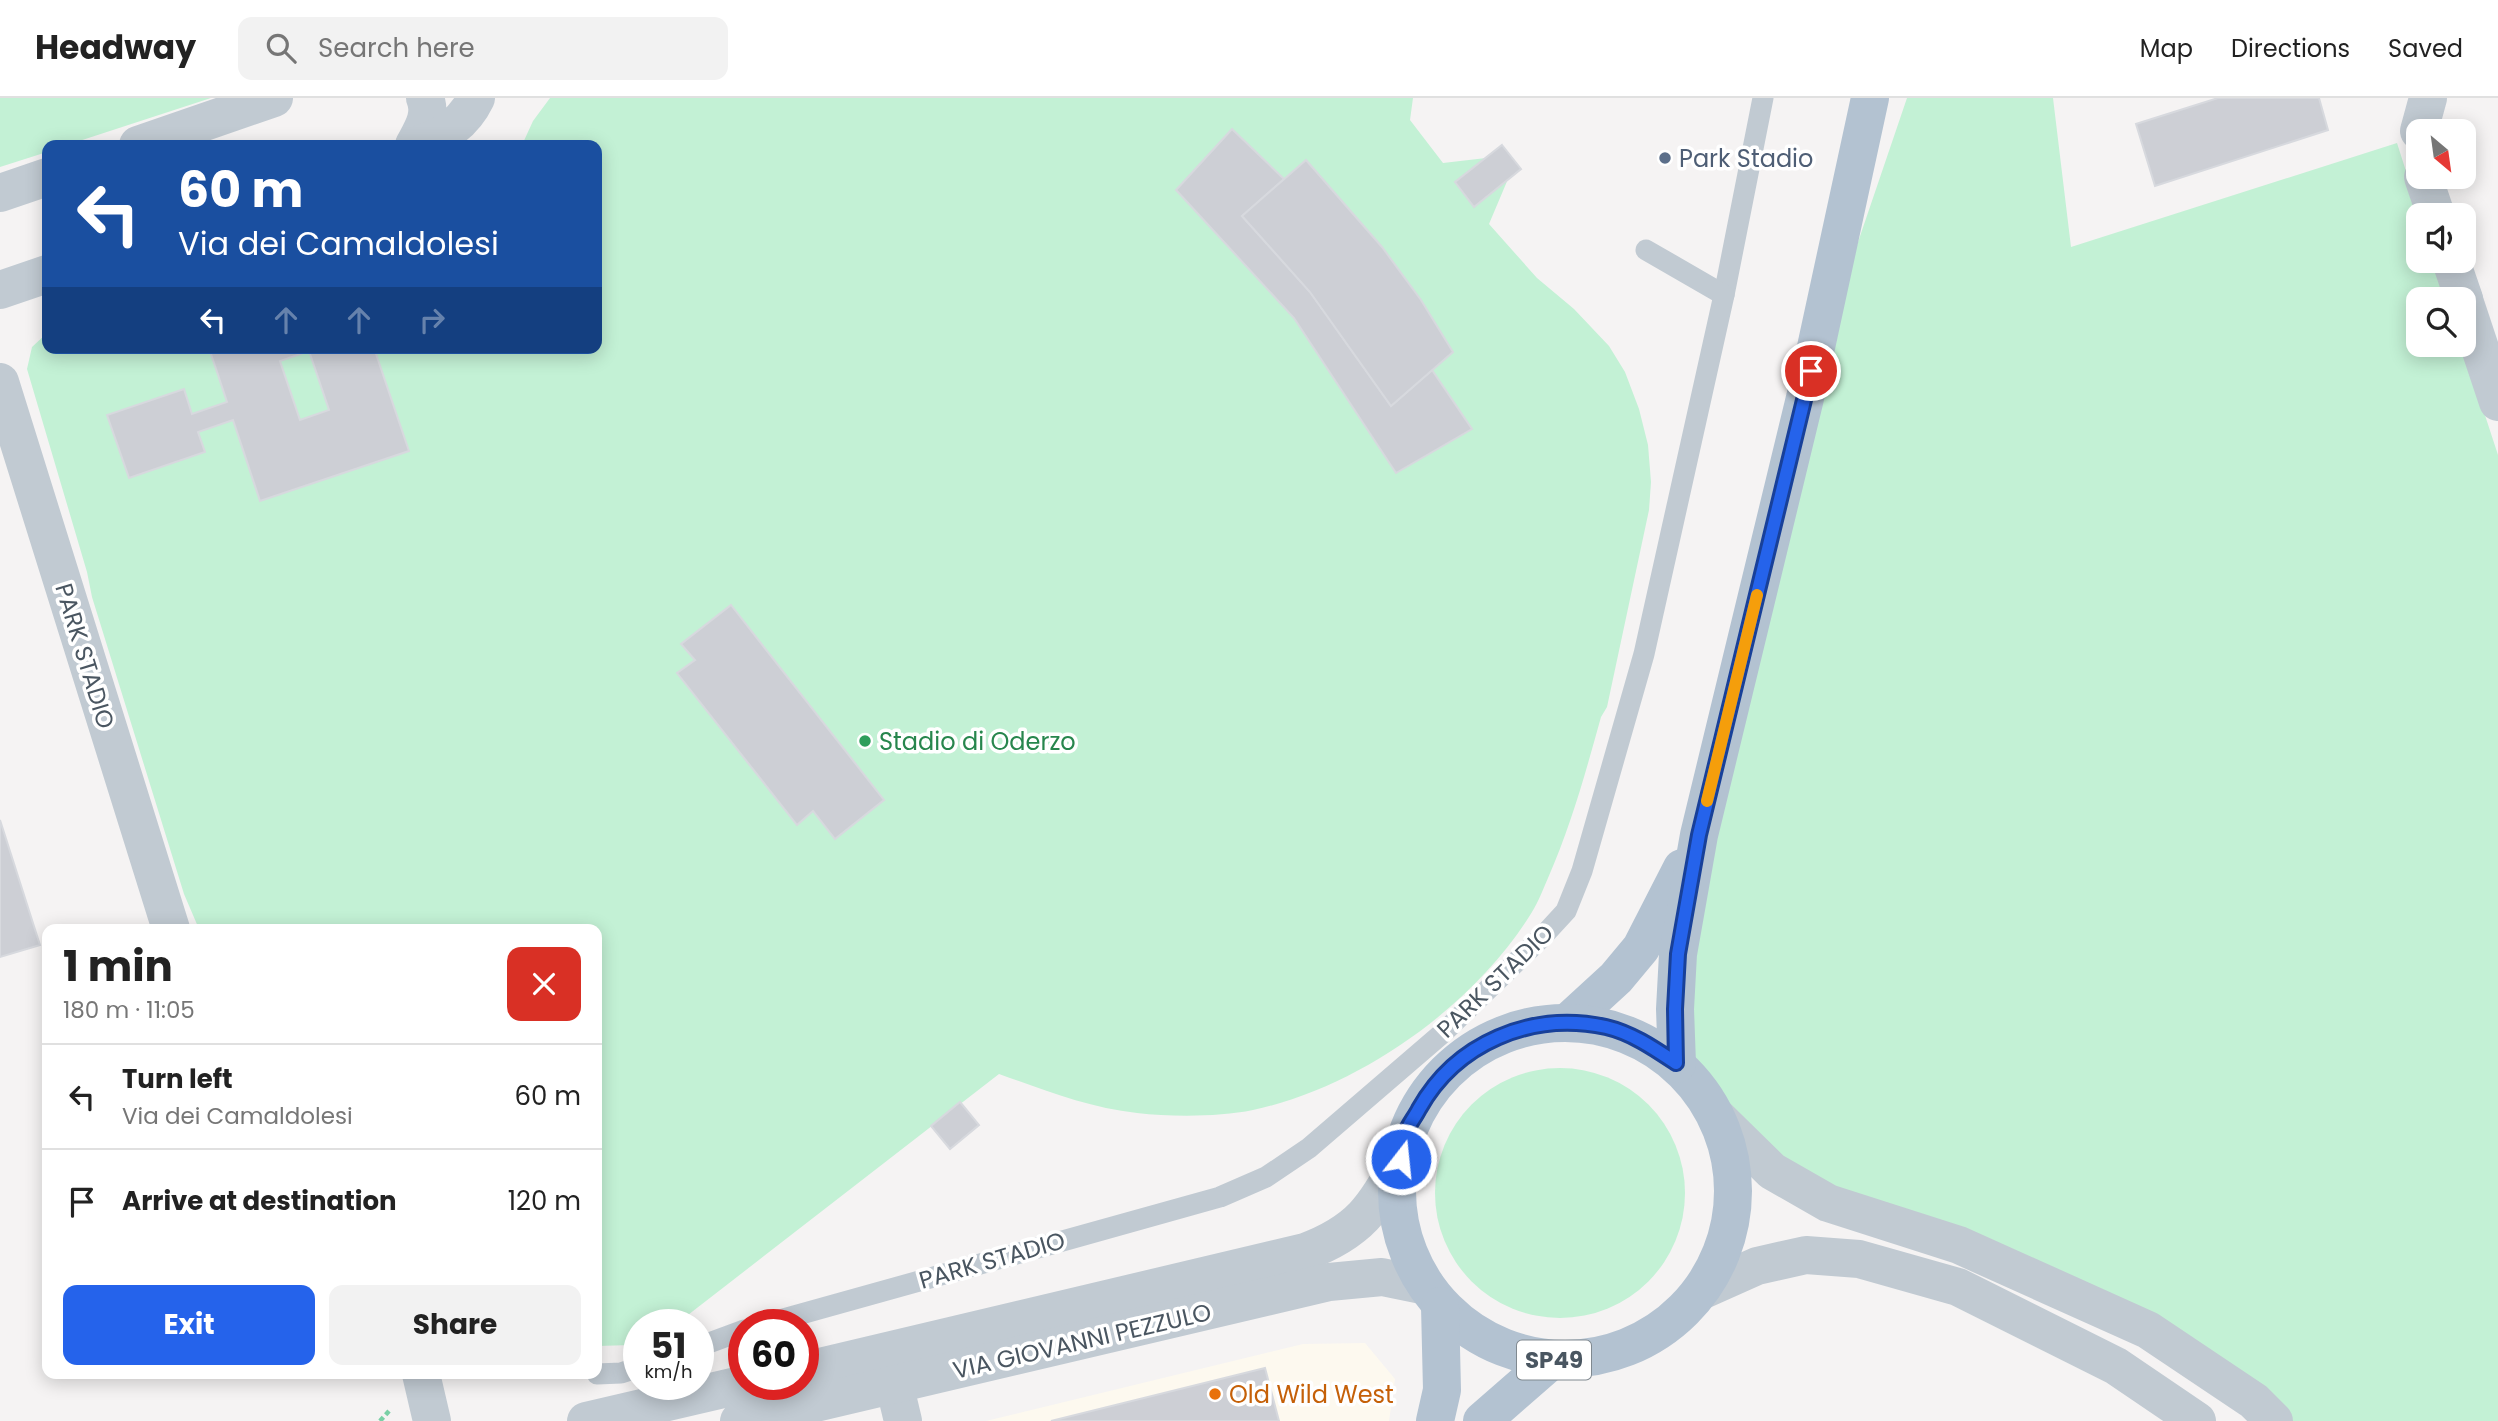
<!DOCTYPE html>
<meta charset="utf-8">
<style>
:root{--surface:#fff;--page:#f2f2f2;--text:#222;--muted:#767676;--line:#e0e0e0;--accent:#2563eb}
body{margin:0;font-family:Poppins,sans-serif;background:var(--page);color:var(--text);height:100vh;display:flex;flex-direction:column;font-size:26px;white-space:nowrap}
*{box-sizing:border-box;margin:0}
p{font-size:23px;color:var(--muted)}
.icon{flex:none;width:38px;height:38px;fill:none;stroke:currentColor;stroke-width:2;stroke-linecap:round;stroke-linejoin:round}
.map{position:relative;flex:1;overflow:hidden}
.drawer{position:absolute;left:42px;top:826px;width:560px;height:455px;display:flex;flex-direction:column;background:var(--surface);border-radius:14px;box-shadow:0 4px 18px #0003}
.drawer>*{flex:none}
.top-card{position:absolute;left:42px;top:42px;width:560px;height:214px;border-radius:14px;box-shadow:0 4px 18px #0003;background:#1a4fa0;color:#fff;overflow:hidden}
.needle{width:46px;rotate:151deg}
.controls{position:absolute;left:2406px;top:21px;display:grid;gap:14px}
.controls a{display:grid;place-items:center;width:70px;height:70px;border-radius:14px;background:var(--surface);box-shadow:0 4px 18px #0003;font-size:35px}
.speed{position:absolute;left:623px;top:1211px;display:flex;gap:14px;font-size:35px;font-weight:700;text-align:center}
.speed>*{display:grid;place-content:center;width:91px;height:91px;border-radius:50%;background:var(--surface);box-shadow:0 4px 18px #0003;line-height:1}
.speed small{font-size:18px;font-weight:400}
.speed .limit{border:10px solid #d22;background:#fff;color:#111}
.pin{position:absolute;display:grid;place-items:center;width:60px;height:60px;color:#fff;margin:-30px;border:4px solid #fff;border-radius:50%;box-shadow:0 2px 7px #0007}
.me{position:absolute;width:77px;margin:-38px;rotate:16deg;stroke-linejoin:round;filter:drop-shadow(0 0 5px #0008)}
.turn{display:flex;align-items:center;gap:24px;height:147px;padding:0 21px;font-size:32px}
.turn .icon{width:91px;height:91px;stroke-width:2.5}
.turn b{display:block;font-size:49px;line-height:60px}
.lanes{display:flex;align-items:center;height:66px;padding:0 21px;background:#0003;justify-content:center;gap:35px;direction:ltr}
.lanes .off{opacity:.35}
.round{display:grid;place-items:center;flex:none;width:74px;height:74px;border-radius:14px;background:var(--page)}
.summary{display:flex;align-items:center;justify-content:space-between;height:119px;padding:0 21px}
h1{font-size:42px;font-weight:700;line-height:52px}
.cta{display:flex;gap:14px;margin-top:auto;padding:14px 21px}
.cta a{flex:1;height:80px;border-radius:14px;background:var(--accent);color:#fff;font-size:28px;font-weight:700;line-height:80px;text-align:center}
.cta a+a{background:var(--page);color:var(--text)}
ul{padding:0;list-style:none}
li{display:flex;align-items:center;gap:21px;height:105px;padding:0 21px;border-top:2px solid var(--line)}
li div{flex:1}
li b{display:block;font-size:26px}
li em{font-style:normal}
header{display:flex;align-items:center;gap:42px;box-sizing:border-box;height:98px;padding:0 35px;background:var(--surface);border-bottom:2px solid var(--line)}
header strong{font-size:33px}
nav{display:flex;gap:38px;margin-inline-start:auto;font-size:24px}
.search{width:490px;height:63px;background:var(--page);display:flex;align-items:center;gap:18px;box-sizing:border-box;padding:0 24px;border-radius:14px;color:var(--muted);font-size:26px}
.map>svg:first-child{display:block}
.commercial{fill:#fdf9ef}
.green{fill:#c3f1d5}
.building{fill:#cdcfd5;stroke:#d7d9de;stroke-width:2;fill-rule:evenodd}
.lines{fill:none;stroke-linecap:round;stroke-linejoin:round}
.path{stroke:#7ad0a6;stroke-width:4.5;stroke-dasharray:5 3.5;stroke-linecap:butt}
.service{stroke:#c1cad2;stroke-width:21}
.minor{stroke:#c1cad2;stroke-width:38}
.tertiary{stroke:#c1cad2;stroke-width:38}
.primary{stroke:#b3c2d1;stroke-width:38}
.route-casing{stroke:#184099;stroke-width:18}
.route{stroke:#2563eb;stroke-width:12}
.slow{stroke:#f59e0b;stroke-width:12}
.service-dot{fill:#5c6f8a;stroke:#fff;stroke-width:2.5}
.leisure-dot{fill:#2e9e5b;stroke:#fff;stroke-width:2.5}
.food-dot{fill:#e8710a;stroke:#fff;stroke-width:2.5}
.labels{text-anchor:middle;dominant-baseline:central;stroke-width:7;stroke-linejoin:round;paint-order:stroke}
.shield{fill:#fff;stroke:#808990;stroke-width:2}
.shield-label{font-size:23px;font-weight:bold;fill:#4a5661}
.service-label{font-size:24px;fill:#4e5e75;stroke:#fff;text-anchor:start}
.street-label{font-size:24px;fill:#4a5661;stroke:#fff}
.leisure-label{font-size:24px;fill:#27864d;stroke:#fff;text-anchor:start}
.food-label{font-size:24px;fill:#c56008;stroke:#fff;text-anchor:start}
</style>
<header>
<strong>Headway</strong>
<div class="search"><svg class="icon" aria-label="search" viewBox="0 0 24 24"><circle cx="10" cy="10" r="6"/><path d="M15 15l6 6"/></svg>Search here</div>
<nav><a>Map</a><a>Directions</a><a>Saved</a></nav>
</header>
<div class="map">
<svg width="2498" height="1323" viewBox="0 0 2498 1323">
<rect width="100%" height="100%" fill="#f5f3f3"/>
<path class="commercial" d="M1365,1245L1395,1281L1389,1323H986L1303,1246Z"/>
<g class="green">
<path d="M0,0H211L67,47H47V54L0,69Z"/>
<path d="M550,0H1413L1410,22L1443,65L1486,60L1502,47L1521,71L1508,81L1489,126L1537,180L1574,211L1609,248L1625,274L1639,311L1648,347L1651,384L1649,412L1607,609L1601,619C1586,673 1571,728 1548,780C1543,791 1539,803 1532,814C1475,907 1361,989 1253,1012C1219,1019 1172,1019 1137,1015C1089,1010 1044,992 999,976L675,1227H639V1244L632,1247L597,1248V831H199L184,796L92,499L87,474L27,271L32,249L47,235V250H597V47H522L533,23Z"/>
<path d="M1907,0H2053L2071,149L2397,45L2420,117L2418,163H2435L2447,201H2418V247H2462L2498,357V1323H2274L2254,1303L1868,1117L1718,1020L1700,991L1677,966L1675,911L1805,300Z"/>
<circle cx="1560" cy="1095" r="125"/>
</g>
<g class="building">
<path d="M2218,0H2319L2328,32L2155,88L2136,26Z"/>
<path d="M1232,31L1284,81L1242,118L1310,194L1391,308L1432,272L1472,331L1396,375L1294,220L1176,92Z"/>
<path d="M1502,47L1521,71L1474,109L1455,84Z"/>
<path d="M1306,62L1382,149L1421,202L1453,254L1391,308L1310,194L1242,118Z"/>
<path d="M209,250H374L409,353L260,403L233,322L198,334L205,354L129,380L107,317L184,291L192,316L227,304ZM309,253L329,312L300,322L280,263Z"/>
<path d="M731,507L884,702L835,741L813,713L797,727L677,575L695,562L681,546Z"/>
<path d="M0,722L40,847L0,859Z"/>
<path d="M960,1004L979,1027L950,1051L931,1028Z"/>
<path d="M1265,1270L1279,1323H1051Z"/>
</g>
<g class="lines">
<path class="path" d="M380,1323L389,1313"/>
<g class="service">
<path d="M1724,197L1763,0"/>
<path d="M762,1227L1220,1099L1266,1079L1309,1050L1445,933L1543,838L1566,813L1582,773L1644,556L1724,197L1646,152"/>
<path d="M698,1249L744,1232"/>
<path d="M597,1276L621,1275L639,1269"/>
</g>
<g class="minor">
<path d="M2419,33L2428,0"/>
<path d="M138,47L274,0"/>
<path d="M414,47C422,32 432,17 425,0"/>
<path d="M418,47C444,38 464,25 476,0"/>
<path d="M2423,79L2436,117"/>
<path d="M0,95L47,79"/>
<path d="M2451,163L2464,201"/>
<path d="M0,192L47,176"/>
<path d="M2464,202L2498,304"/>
<path d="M0,284L171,831"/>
<path d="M1718,1020L1772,1073L1828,1105L1959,1147L2148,1232L2254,1303L2274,1323"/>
<path d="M1701,1193L1757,1168L1806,1157L1859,1161L1958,1189L2116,1268L2197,1323"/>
<path d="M887,1256L903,1323"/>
<path d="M421,1276L432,1323"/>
</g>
<g class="tertiary">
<path d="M803,1273L1305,1154C1359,1134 1375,1110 1401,1061"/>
<path d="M586,1323L745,1286"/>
<path d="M739,1323L1329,1184L1382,1179L1426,1188"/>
</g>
<g class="primary">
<path d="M1568,924L1616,880L1641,850L1682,770"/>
<circle cx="1565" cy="1093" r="168"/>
<path d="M1677,966L1675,911L1678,856L1699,737L1805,300L1870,0"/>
<path d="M1435,1323L1442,1292L1440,1208"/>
<path d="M1482,1323L1552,1262"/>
</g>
</g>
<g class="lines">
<g class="route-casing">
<path id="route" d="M1401,1061C1402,1052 1403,1042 1406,1034C1409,1026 1415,1019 1419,1011C1456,945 1531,913 1606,929C1632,935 1655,951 1676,965L1675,911L1678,856L1699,737L1811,273"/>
</g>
<use href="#route" class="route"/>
<path class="slow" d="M1707,703L1757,497"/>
</g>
<circle class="service-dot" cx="1665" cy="60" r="7"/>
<circle class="leisure-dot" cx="865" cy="643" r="7"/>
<circle class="food-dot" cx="1215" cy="1296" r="7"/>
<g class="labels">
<rect class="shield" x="1517" y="1242.5" width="74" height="39" rx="5"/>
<g class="shield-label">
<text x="1554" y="1262">SP49</text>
</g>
<g class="service-label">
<text x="1679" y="60">Park Stadio</text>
</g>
<g class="street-label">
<text transform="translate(85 558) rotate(73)">PARK STADIO</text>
<text transform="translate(1495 883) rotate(-44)">PARK STADIO</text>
<text transform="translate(992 1162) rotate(-16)">PARK STADIO</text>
<text transform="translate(1082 1243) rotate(-13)">VIA GIOVANNI PEZZULO</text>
</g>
<g class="leisure-label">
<text x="879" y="643">Stadio di Oderzo</text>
</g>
<g class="food-label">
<text x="1229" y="1296">Old Wild West</text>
</g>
</g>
</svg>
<div class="controls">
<a><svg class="needle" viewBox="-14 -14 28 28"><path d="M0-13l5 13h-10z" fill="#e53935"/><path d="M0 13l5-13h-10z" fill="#767676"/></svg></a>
<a><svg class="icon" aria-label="sound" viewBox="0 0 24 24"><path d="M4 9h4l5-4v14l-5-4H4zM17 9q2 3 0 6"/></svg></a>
<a><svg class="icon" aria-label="search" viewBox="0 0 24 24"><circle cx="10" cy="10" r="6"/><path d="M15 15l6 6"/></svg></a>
</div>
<div class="speed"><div>51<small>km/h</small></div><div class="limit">60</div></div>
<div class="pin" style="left:1811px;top:273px;background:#d93025"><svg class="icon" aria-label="arrive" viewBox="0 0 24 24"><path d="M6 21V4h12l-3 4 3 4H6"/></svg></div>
<svg class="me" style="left:1401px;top:1061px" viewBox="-20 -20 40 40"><circle r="17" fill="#2563eb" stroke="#fff" stroke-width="3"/><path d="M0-11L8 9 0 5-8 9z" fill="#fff"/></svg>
<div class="top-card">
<div class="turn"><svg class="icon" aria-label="left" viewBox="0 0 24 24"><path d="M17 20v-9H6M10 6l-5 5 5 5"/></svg><div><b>60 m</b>Via dei Camaldolesi</div></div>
<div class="lanes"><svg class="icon" aria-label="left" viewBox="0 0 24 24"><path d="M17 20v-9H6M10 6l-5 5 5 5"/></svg><svg class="icon off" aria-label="ahead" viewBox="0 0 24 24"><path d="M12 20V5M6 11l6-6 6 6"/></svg><svg class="icon off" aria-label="ahead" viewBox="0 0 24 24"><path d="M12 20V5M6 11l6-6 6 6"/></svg><svg class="icon off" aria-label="right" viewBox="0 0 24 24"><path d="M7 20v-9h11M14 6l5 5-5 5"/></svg></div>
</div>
<section class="drawer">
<div class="summary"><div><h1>1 min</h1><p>180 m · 11:05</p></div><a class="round" style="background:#d93025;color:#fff"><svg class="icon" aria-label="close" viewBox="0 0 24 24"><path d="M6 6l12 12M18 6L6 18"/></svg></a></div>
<ul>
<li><svg class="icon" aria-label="left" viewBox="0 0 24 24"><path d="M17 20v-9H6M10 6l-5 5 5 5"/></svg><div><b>Turn left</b><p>Via dei Camaldolesi</p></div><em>60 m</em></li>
<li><svg class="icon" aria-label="arrive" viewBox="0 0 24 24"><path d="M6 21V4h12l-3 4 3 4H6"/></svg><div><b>Arrive at destination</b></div><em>120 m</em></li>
</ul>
<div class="cta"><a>Exit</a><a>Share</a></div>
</section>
</div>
